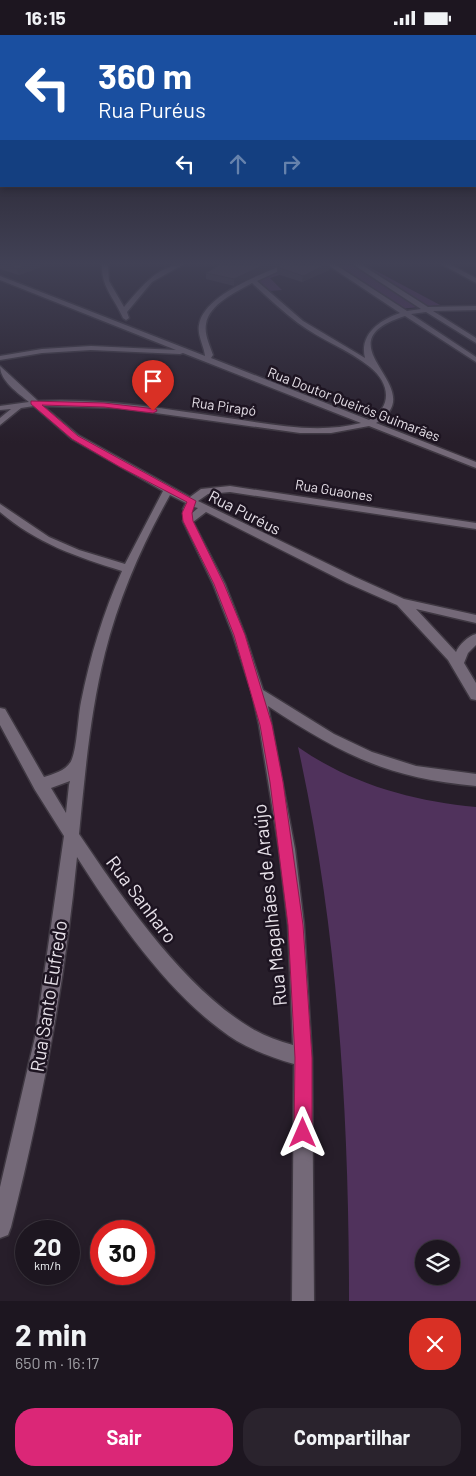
<!DOCTYPE html>
<html lang="pt">
<meta charset="utf-8">
<style>
:root{--surface:#1d1620;--page:#2a232d;--text:#f1f3f6;--muted:#a09fa5;--line:#3b353e;--accent:#db2777}
body{margin:0;font-family:Barlow,sans-serif;background:var(--page);color:var(--text);height:100vh;display:flex;flex-direction:column;font-size:19px;white-space:nowrap}
*{box-sizing:border-box;margin:0}
p{font-size:16px;color:var(--muted)}
.icon{flex:none;width:28px;height:28px;fill:none;stroke:currentColor;stroke-width:2;stroke-linecap:round;stroke-linejoin:round}
.map{position:relative;height:1266px;overflow:hidden}
.drawer{display:flex;flex-direction:column;background:var(--surface);flex:1}
.drawer>*{flex:none}
.hud{position:absolute;left:0px;top:0px;width:476px;height:152px;box-shadow:0 2px 8px #0003,0 0 0 1px var(--line);background:#1a4fa0;color:#fff;overflow:hidden}
.tools{position:absolute;left:415px;top:1205px;display:grid;gap:10px}
.tools a{display:grid;place-items:center;width:45px;height:45px;border-radius:50%;background:var(--surface);box-shadow:0 2px 8px #0003,0 0 0 1px var(--line);font-size:25px}
.speed{position:absolute;left:15px;top:1185px;display:flex;gap:10px;font-size:25px;font-weight:700;text-align:center}
.speed>*{display:grid;place-content:center;width:65px;height:65px;border-radius:50%;background:var(--surface);box-shadow:0 2px 8px #0003,0 0 0 1px var(--line);line-height:1}
.speed small{font-size:12px;font-weight:400}
.speed .limit{border:8px solid #d22;background:#fff;color:#111}
.pin{position:absolute;display:grid;place-items:center;width:42px;height:42px;color:#fff;margin:-51px -21px;border-radius:50% 50% 50% 0;rotate:-45deg;box-shadow:0 0 5px #0007}
.pin .icon{rotate:45deg}
.me{position:absolute;width:55px;margin:-28px;rotate:0deg;stroke-linejoin:round;filter:drop-shadow(0 0 4px #0008)}
.turn{display:flex;align-items:center;gap:18px;height:105px;padding:0 15px;font-size:22px}
.turn .icon{width:65px;height:65px;stroke-width:2.5}
.turn b{display:block;font-size:35px;line-height:42px}
.lanes{display:flex;align-items:center;height:48px;padding:0 15px;background:#0003;justify-content:center;gap:25px;direction:ltr}
.lanes .off{opacity:.35}
.round{display:grid;place-items:center;flex:none;width:52px;height:52px;border-radius:20px;background:var(--page)}
.headline{display:flex;align-items:center;justify-content:space-between;height:85px;padding:0 15px}
h1{font-size:30px;font-weight:700;line-height:38px}
.cta{display:flex;gap:10px;margin-top:auto;padding:10px 15px}
.cta a{flex:1;height:58px;border-radius:20px;background:var(--accent);color:#fff;font-size:20px;font-weight:700;line-height:58px;text-align:center}
.cta a+a{background:var(--page);color:var(--text)}
.status{display:flex;justify-content:space-between;align-items:center;height:35px;padding:0 25px;background:var(--surface);direction:ltr}
.status svg{height:14px;fill:currentColor}
.map>svg:first-child{display:block}
.green{fill:#50325c;fill-rule:evenodd}
.lines{fill:none;stroke-linecap:round;stroke-linejoin:round}
.street-casing{stroke:#3f3842;stroke-width:3}
.street{fill:#746978;fill-rule:evenodd}
.wall{fill:#433a47}
.shaded-wall{fill:#373039}
.building{fill:#4e4452;stroke:#373039}
.route{fill:#db2777;stroke:#8e194d}
.labels{text-anchor:middle;dominant-baseline:central;stroke-width:5;stroke-linejoin:round;paint-order:stroke}
.far-street-label{font-size:14px;fill:#e7e1e9;stroke:#1d1421}
.street-label{font-size:16px;fill:#e7e1e9;stroke:#1d1421}
.near-street-label{font-size:19px;fill:#e7e1e9;stroke:#1d1421}
</style>
<div class="status"><b>16:15</b><svg viewBox="0 0 49 12"><path d="M0 12V9h3v3zM5 12V6h3v6zM10 12V3h3v9zM15 12V0h3v12zM26 1h20v11H26zM47 4h2v5h-2z"/></svg></div>
<div class="map">
<svg width="476" height="1266" viewBox="0 0 476 1266">
<rect width="100%" height="100%" fill="#271e2a"/>
<g class="green">
<path d="M276,230H325L330,233L291,236L270,243L282,255L269,256L244,242Z"/>
<path d="M334,230H365L440,270L399,274Z"/>
<path d="M298,712C351,749 412,766 476,772V1266H349C349,1080 338,894 298,712ZM424,1214H451V1241H424Z"/>
</g>
<g class="lines">
<g class="street-casing">
<g id="street">
<path d="M102,230H108L109,246L124,272C139,255 157,230 182,230L152,247L127,277L129,283L126,285L123,283C115,264 101,252 102,230Z"/>
<path d="M283,230H292L257,246L303,286L365,323C359,299 380,285 400,278L328,230H336L407,276L421,274L354,230H362L428,272L476,271V275L433,276L476,303V308L426,277L411,279L476,322V327L405,281C316,309 435,353 376,388L476,427V433L369,391L331,398H300L120,373L43,371L78,400L190,462L201,454L230,451L476,488V494L230,457L208,459L198,466L355,542L404,564L476,580V588L416,574L456,617C459,610 468,601 476,599V610L468,618L464,628L476,648V665L471,664L448,625L397,570L347,548L206,477L193,487L225,549L245,600L263,655L334,699L372,717L416,731L476,739V751C387,743 341,719 268,671L295,814L304,890L312,1023L314,1266H292L294,1029C274,1023 254,1016 237,1006C173,966 117,885 77,822C65,947 42,1070 11,1192L8,1200L0,1203V1152L35,1002L64,801L35,755L0,690V673L5,674L44,742C54,739 68,735 72,724C77,712 78,682 81,667C90,622 103,578 122,536C77,522 36,508 0,477V469L49,502L79,515L125,529L163,456L72,404L34,371L21,373L0,390V383L11,374L0,375V371L29,367C18,358 0,346 0,331L38,366C100,363 160,373 221,382C267,388 315,400 361,388L183,318L180,319L91,315L42,318L0,325V321L42,314L91,311L176,315L0,245V241L205,321C204,311 197,300 199,290C203,261 259,240 283,230ZM252,248C267,262 282,276 298,288C321,305 349,315 370,332C390,348 393,372 369,385L211,323L213,320C210,311 204,299 206,289C209,269 236,257 252,248ZM170,460L186,468L183,474L184,476H192L194,472L198,473L183,486L213,549L233,600L252,658L259,690L279,814L288,890L293,1010C278,1006 264,1001 251,993C184,953 122,863 79,799C85,738 90,678 105,618C119,562 142,510 170,460ZM70,746L69,750L66,778L51,753Z"/>
<path d="M443,230H451L476,243V248Z"/>
</g>
</g>
<use href="#street" class="street"/>
</g>
<g class="wall">
<path d="M0,230H41V232L19,240L0,234Z"/>
<path d="M220,230H278L234,251L206,244V238Z"/>
<path d="M282,230H330L329,235L302,247L277,239V232Z"/>
</g>
<g class="shaded-wall">
<path d="M26,230H41V232L19,240L17,234Z"/>
<path d="M264,230H278L234,251V244Z"/>
<path d="M325,230H330L329,235L302,247L303,241Z"/>
</g>
<g class="building">
<path d="M8,230H26L17,234Z"/>
<path d="M220,230H264L234,244L206,238Z"/>
<path d="M282,230H325L303,241L277,232Z"/>
</g>
<linearGradient id="sky" x2="0" y2="1"><stop stop-color="#151017"/><stop offset="0.56" stop-color="#414155"/><stop offset="1" stop-color="#414155" stop-opacity="0"/></linearGradient>
<rect width="476" height="408" fill="url(#sky)"/>
<path class="route" d="M31,366L104,368L156,374L157,376L153,378L104,372L42,370L78,401L196,466L192,478L193,486L224,549L245,600L272,690L283,747L303,890L312,1023V1098L309,1104L303,1107L297,1104L294,1098L295,1023L288,890L270,747L260,690L234,600L214,549L183,486L182,478L187,467L120,432L72,404L31,369Z"/>
<g class="labels">
<g class="far-street-label">
<text transform="translate(354 369) rotate(21)">Rua Doutor Queirós Guimarães</text>
<text transform="translate(224 371) rotate(8)">Rua Pirapó</text>
<text transform="translate(334 455) rotate(9)">Rua Guaones</text>
</g>
<g class="street-label">
<text transform="translate(245 477) rotate(27)">Rua Puréus</text>
</g>
<g class="near-street-label">
<text transform="translate(142 864) rotate(53)">Rua Sanharo</text>
<text transform="translate(269 870) rotate(-96)">Rua Magalhães de Araújo</text>
<text transform="translate(48 961) rotate(-81)">Rua Santo Eufredo</text>
</g>
</g>
</svg>
<div class="tools">
<a><svg class="icon" aria-label="layers" viewBox="0 0 24 24"><path d="M12 4l9 5-9 5-9-5zM3 14l9 5 9-5"/></svg></a>
</div>
<div class="speed"><div>20<small>km/h</small></div><div class="limit">30</div></div>
<div class="pin" style="left:153px;top:376px;background:#d93025"><svg class="icon" aria-label="arrive" viewBox="0 0 24 24"><path d="M6 21V4h12l-3 4 3 4H6"/></svg></div>
<svg class="me" style="left:303px;top:1098px" viewBox="-20 -20 40 40"><path d="M0-17L14 15 0 8-14 15z" fill="#db2777" stroke="#fff" stroke-width="4"/></svg>
<div class="hud">
<div class="turn"><svg class="icon" aria-label="left" viewBox="0 0 24 24"><path d="M17 20v-9H6M10 6l-5 5 5 5"/></svg><div><b>360 m</b>Rua Puréus</div></div>
<div class="lanes"><svg class="icon" aria-label="left" viewBox="0 0 24 24"><path d="M17 20v-9H6M10 6l-5 5 5 5"/></svg><svg class="icon off" aria-label="ahead" viewBox="0 0 24 24"><path d="M12 20V5M6 11l6-6 6 6"/></svg><svg class="icon off" aria-label="right" viewBox="0 0 24 24"><path d="M7 20v-9h11M14 6l5 5-5 5"/></svg></div>
</div>
</div>
<section class="drawer">
<div class="headline"><div><h1>2 min</h1><p>650 m · 16:17</p></div><a class="round" style="background:#d93025;color:#fff"><svg class="icon" aria-label="close" viewBox="0 0 24 24"><path d="M6 6l12 12M18 6L6 18"/></svg></a></div>
<div class="cta"><a>Sair</a><a>Compartilhar</a></div>
</section>
